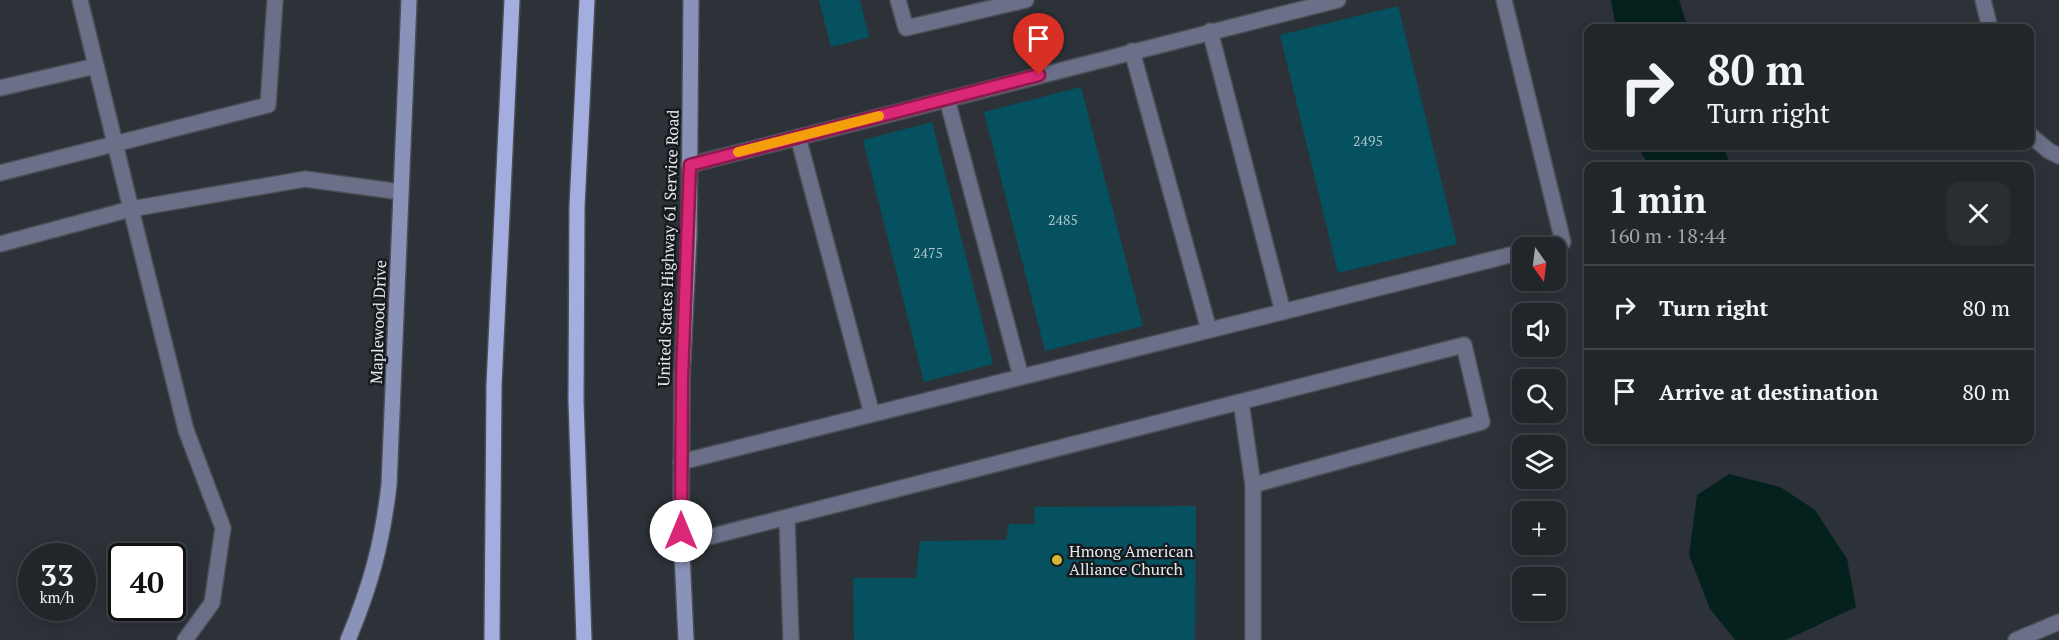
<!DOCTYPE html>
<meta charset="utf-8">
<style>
:root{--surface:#21262a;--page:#292e32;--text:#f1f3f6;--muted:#a2a5a8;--line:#3e4347}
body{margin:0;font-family:"PT Serif",serif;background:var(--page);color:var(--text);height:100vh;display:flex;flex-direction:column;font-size:22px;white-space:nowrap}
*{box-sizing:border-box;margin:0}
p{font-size:20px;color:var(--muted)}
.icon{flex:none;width:33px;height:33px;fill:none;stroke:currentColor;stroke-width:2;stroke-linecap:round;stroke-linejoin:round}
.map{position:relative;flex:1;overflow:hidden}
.panel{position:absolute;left:1584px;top:162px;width:450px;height:282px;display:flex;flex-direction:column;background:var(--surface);border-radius:12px;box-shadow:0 3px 15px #0003,0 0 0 2px var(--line)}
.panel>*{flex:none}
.top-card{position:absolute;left:1584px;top:24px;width:450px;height:126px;border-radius:12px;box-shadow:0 3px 15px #0003,0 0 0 2px var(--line);background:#21262a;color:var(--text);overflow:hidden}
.needle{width:39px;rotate:166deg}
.controls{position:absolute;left:1512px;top:237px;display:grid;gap:12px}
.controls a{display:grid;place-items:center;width:54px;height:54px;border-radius:12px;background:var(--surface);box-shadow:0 3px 15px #0003,0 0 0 2px var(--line);font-size:30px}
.speed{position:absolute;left:18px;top:543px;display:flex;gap:12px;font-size:30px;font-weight:700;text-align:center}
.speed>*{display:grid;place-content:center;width:78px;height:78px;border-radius:50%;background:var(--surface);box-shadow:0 3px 15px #0003,0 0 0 2px var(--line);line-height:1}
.speed small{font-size:15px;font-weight:400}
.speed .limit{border:3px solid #111;border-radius:9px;background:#fff;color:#111}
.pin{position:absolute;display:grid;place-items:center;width:51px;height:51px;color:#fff;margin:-62px -26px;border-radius:50% 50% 50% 0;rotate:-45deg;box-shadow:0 0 6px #0007}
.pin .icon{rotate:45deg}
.me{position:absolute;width:66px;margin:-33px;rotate:0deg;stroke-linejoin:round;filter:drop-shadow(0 0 4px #0008)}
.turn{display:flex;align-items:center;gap:21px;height:126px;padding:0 24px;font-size:27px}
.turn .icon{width:78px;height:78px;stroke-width:2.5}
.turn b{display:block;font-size:42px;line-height:51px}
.round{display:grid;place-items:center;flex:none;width:63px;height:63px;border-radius:12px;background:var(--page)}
.headline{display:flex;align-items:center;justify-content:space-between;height:102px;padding:0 24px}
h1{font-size:36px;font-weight:800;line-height:45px}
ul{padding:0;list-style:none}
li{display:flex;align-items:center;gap:18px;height:84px;padding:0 24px;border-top:2px solid var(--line)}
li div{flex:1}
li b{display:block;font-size:22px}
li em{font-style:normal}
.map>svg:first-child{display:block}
.water{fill:#05211e}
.building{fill:#06515f}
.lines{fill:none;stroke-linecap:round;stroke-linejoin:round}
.lane-casing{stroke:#4a4f55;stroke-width:18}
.street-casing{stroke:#4a4f55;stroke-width:18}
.secondary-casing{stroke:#4a4f55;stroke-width:18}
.primary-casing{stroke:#4a4f55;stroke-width:18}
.lane{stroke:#6b7088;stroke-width:15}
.street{stroke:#6b7088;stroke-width:15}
.secondary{stroke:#8b92b9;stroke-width:15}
.primary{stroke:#a4addf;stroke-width:15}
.route-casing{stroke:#8e194d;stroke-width:15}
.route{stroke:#db2777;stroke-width:10}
.slow{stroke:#f59e0b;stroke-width:10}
.poi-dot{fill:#d6b534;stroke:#171a1c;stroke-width:2}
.labels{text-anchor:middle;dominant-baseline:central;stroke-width:5;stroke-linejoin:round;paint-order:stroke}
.number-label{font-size:14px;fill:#aec4ca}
.street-label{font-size:16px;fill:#e6eaee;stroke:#171a1c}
.poi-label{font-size:16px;fill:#e6eaee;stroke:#171a1c;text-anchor:start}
</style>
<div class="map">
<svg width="2059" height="640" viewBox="0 0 2059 640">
<rect width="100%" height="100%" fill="#2c3238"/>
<g class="water">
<path d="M1611,0H1679L1688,28H1616Z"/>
<path d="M1640,146H1724L1730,166H1651L1642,155Z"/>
<path d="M1729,474L1780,487L1815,510L1847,559L1856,607L1786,640H1735L1710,609L1689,555L1697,495Z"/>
</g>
<g class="building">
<path d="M819,0H860L869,37L831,47Z"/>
<path d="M1398,6L1457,244L1338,273L1280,35Z"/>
<path d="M1081,87L1143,326L1045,351L984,112Z"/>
<path d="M932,122L993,364L924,382L863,140Z"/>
<path d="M1196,506L1195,640H854L853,578H916L920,541L1006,540L1009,524H1035L1034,507Z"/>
</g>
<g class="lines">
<g class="lane-casing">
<g id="lane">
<path d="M80,0L131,209L305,179L401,192"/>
<path d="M898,0L906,28L1026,0"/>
<path d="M1504,0L1563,242L1542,248"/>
<path d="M1210,31L1283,312"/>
<path d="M1132,51L1209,330"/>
<path d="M0,88L96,66"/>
<path d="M947,99L1021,377"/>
<path d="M798,137L872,414"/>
<path d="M689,165L1338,0"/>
<path d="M0,173L268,105L275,0"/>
<path d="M0,244L131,209L186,430L223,528L212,603L185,640"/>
<path d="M1241,402L1253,485"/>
<path d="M681,462L1522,252"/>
<path d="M787,518L791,640"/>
<path d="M681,544L1464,345L1482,422L1253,485V640"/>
</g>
</g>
<g class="street-casing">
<g id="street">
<path d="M1983,0L1990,28"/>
<path d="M2030,135L2049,151L2059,156"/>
<path d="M2016,640L2059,622"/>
</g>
</g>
<g class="secondary-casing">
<g id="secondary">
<path d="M348,640C371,585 382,544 389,485L409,0"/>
<path d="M686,640L681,531L682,378L689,236L691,0"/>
</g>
</g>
<g class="primary-casing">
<g id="primary">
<path d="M492,640L494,385L512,0"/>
<path d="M584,640L576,401L577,207L587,0"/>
</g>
</g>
<use href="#lane" class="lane"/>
<use href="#street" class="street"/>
<use href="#secondary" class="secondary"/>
<use href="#primary" class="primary"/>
</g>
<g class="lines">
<g class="route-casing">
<path id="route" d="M681,531L682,378L690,165L1039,75"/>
</g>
<use href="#route" class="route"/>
<path class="slow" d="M738,152L879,116"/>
</g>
<circle class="poi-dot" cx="1057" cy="560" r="6"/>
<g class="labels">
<g class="number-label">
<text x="1368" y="140">2495</text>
<text x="1063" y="219">2485</text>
<text x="928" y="252">2475</text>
</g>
<g class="street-label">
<text transform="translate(668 248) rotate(-88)">United States Highway 61 Service Road</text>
<text transform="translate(378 322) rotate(-88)">Maplewood Drive</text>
</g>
<g class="poi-label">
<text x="1069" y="551">Hmong American<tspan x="1069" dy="18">Alliance Church</tspan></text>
</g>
</g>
</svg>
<div class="controls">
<a><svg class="needle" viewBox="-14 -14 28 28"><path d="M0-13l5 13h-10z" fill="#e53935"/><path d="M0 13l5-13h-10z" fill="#a2a5a8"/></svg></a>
<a><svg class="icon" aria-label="sound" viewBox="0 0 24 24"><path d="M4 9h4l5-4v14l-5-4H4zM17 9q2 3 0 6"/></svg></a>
<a><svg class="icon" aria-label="search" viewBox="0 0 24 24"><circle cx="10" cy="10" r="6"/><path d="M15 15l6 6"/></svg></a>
<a><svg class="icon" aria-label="layers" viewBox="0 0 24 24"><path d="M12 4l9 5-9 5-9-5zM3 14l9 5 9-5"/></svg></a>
<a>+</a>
<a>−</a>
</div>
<div class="speed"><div>33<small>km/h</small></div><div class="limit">40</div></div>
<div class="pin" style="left:1039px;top:75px;background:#d93025"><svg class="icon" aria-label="arrive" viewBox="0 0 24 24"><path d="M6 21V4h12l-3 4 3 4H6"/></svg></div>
<svg class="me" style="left:681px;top:531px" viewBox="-20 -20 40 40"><circle r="19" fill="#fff"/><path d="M0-13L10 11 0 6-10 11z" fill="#db2777"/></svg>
<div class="top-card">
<div class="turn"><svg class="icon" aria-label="right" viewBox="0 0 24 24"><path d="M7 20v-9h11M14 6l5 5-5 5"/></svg><div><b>80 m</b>Turn right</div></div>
</div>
<section class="panel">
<div class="headline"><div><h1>1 min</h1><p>160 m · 18:44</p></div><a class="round"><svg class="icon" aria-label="close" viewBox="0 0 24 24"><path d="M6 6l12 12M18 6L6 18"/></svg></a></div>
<ul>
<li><svg class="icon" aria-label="right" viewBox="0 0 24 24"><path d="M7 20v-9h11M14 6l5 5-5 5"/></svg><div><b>Turn right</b></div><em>80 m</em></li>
<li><svg class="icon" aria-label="arrive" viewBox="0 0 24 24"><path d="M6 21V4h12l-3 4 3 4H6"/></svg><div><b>Arrive at destination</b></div><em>80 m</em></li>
</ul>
</section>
</div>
